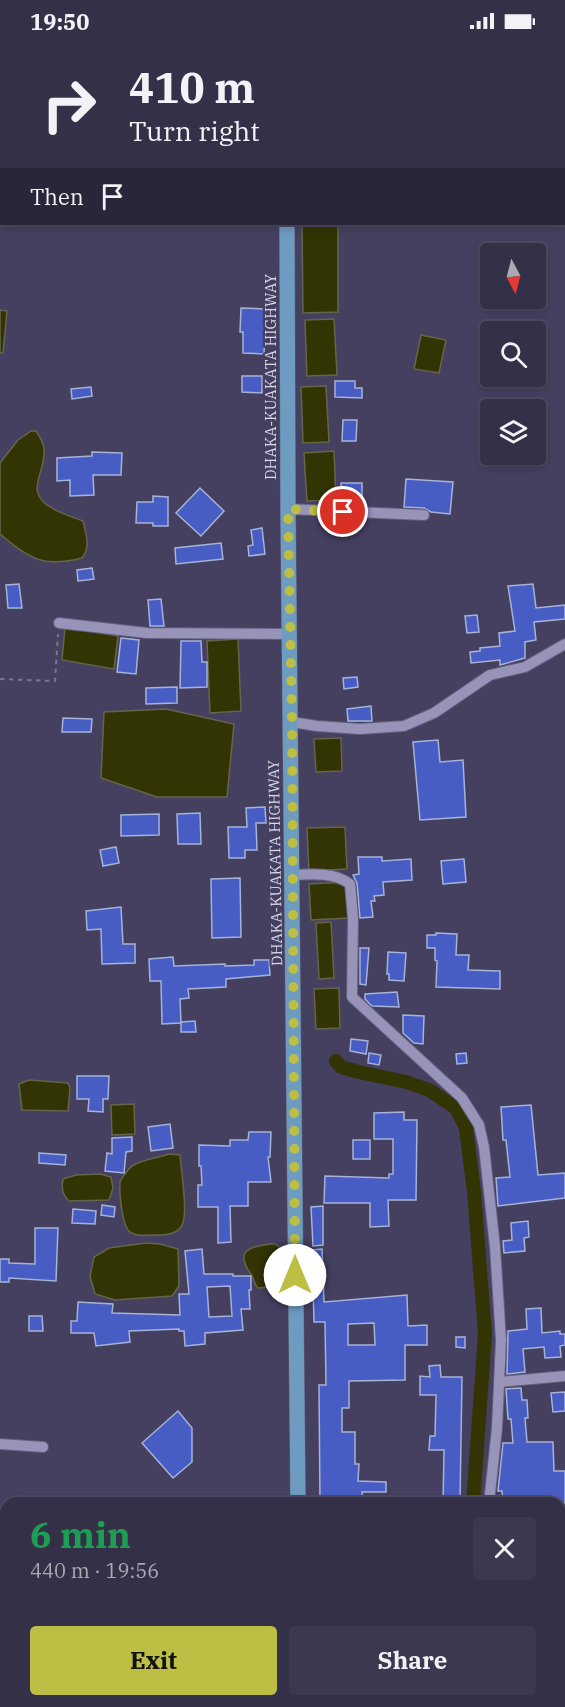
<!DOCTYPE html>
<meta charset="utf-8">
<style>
:root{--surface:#343048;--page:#3c384f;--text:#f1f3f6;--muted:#a9a9b4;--line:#4e4b60;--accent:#bcbf43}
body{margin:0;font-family:"IBM Plex Serif",serif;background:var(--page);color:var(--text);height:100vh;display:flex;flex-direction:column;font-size:22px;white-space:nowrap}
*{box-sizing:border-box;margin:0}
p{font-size:20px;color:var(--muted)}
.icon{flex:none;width:33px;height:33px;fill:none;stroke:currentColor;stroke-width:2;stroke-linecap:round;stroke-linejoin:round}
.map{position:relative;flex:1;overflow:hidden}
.drawer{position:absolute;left:0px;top:1455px;width:566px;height:210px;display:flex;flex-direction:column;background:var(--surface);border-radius:18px 18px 0 0;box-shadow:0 3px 9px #0003,0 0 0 2px var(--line)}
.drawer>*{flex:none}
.guide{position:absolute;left:0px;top:0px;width:566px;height:183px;box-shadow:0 3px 9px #0003,0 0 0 2px var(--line);background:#343048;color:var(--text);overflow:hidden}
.needle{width:39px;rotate:173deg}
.fabs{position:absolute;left:480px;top:201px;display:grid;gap:12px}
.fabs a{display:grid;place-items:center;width:66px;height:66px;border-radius:6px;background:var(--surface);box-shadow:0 3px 9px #0003,0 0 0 2px var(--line);font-size:30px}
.pin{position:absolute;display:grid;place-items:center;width:51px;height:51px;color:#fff;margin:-26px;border:3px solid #fff;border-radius:50%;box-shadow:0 2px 6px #0007}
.me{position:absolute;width:66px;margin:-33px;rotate:0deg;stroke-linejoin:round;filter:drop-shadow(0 0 4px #0008)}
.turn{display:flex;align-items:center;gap:21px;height:126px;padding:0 30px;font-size:27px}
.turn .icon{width:78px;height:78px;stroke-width:2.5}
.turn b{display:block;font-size:42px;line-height:51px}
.then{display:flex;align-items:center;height:57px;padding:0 30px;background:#0003;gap:12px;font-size:22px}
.round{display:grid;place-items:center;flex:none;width:63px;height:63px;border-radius:6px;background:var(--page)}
.summary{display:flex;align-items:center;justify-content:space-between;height:102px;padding:0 30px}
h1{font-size:36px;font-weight:700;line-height:45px;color:#1e9e55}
.button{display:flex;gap:12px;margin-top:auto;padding:12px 30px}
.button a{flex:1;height:69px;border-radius:6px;background:var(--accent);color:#111;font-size:24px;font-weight:700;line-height:69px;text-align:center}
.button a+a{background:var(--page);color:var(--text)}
.status{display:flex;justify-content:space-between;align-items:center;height:42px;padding:0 30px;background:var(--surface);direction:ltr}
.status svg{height:16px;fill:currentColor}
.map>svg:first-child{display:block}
.water{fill:#333404;stroke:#65654a;stroke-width:1.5}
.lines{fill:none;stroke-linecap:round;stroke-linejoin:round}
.canal{stroke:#333404;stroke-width:14}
.building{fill:#475dc4;stroke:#a6b2d7;stroke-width:1.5;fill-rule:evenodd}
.minor-casing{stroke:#635f7a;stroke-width:12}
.major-casing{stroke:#635f7a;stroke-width:16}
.path{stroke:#797691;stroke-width:2;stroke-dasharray:4.5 4.5;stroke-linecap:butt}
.minor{stroke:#9893b9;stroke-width:10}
.major{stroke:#6e9bc0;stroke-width:15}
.route{stroke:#bcbf43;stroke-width:10;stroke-dasharray:0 18}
.labels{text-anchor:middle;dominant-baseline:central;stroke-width:4.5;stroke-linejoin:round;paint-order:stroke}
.street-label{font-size:15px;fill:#dad8ec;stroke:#454060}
</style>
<div class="status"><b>19:50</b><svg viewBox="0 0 49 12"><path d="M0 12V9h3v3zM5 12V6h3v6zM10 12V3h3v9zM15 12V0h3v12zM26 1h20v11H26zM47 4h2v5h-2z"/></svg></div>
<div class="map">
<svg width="565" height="1665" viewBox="0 0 565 1665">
<rect width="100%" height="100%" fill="#454060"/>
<g class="water">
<path d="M302,182H338V270L303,271Z"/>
<path d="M0,268L7,269L3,311H0Z"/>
<path d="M334,277L337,333L307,334L305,278Z"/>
<path d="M421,293L446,298L439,331L414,327Z"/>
<path d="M326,344L329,400L303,401L301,345Z"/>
<path d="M31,389H36C41,396 45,403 44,411C44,434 24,450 52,466C61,472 73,475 83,479C86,492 91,505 82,516C43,526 30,517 0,492V421L18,398Z"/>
<path d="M334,409L336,458L307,459L304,411Z"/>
<path d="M65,585L118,594L114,627L62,618Z"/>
<path d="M238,597L241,669L210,671L207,599Z"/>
<path d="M166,667L234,682L227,755H157L101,736L104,670Z"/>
<path d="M341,696L342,729L316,730L314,697Z"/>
<path d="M345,785L347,827L309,829L307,786Z"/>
<path d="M347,840L348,876L311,878L309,842Z"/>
<path d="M331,880L334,936L319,937L316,881Z"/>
<path d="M339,946L340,986L316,987L314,947Z"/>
<path d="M29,1038L68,1041L70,1046L68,1069L22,1068L19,1042Z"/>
<path d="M134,1062L135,1092L112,1093L111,1063Z"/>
<path d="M169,1112L180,1113C181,1128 189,1174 181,1185C175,1193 164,1193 155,1193C147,1193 135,1195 129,1189C122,1183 119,1149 120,1140C121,1137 130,1124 134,1123C144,1117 158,1116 169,1112Z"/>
<path d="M76,1133L100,1132L111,1135L113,1146L109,1158L69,1159C62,1153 61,1146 63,1137Z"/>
<path d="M146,1201L160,1202L178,1207L179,1244L172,1254L115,1258L95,1252L90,1234L94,1215L109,1206Z"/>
<path d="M270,1202H275L282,1207L284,1217L281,1244L258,1246C254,1242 255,1239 252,1234C252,1233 247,1227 247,1226C236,1206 256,1204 270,1202Z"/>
</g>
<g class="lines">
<g class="canal">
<path d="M336,1019L341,1025L359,1030L406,1040L429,1048L456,1066L466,1086L474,1150L485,1292L473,1461"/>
<path d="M500,1665L501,1659"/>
</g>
</g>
<g class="building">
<path d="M241,266L266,267L264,312L243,311V290H240Z"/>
<path d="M242,334H262V351L242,350Z"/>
<path d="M335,339H355V346H362V356L335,355Z"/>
<path d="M91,345L92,354L72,357L71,347Z"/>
<path d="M343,378H357L356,399H342Z"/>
<path d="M92,410L122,411L121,433H93L94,453L70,454V438L57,439V416L92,414Z"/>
<path d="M406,437L453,440L450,472L431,470L424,466L404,465Z"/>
<path d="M341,441H362V458L341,457Z"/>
<path d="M200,446L224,469L201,494L176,471Z"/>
<path d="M153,454L168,455V484H153V481H136L137,460H153Z"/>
<path d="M262,486L265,512L249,514L248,504L253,503L251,488Z"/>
<path d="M221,501L223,517L176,522L175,506Z"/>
<path d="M92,526L94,537L78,539L77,528Z"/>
<path d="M19,542L22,566H8L6,543Z"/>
<path d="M533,542L536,566L565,563V577L534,580L536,598L525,600V616L500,623V618L471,621L470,610L480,609V606L500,604L499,591L515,589L508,544Z"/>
<path d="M161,557L164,584H150L148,558Z"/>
<path d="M477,573L479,590L467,591L465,574Z"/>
<path d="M121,596L139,598L136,632L117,630Z"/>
<path d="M181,599H201L202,620H207V645L180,646Z"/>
<path d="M357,635L358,645L344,647L343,636Z"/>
<path d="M177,645V661L146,662V646Z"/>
<path d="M371,664L372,679H348L347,667Z"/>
<path d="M63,676L92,677L91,690H62Z"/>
<path d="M438,698L440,720L463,718L466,775L420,778L413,700Z"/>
<path d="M265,765L266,781H256L257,808H245V816H229L228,785H247L246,766Z"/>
<path d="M200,771L201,802H178L177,772Z"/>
<path d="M159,772V793L121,794V773Z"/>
<path d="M116,805L119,821L103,824L100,808Z"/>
<path d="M358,815H382V819L411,817L412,838L383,840L384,853L374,854L375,859H371L373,875L360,876L357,841L353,833L359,832Z"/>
<path d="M464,817L466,840L443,842L441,819Z"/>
<path d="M240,836L241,895L212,896L211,837Z"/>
<path d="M121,865L123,902H135V921L102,922L101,887L87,888L86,869Z"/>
<path d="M436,891L457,892L456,913H469L468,928L500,929V947L436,945L437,919L435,918V906H427V893H436Z"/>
<path d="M360,906H369L366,943L360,942Z"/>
<path d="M388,910L406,911L404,939L389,938V932H387Z"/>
<path d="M173,915L174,924L225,922V924L254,923V918H269L270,933L226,937V945L188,947L189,956L180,957L181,981L162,982L161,939H150L149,917Z"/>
<path d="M397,950L399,965L372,964L365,957V952Z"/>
<path d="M403,973L424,974L423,1002L414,1001L403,991Z"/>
<path d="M195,979L196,990H181V980Z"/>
<path d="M351,997L368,999L366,1012L350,1009Z"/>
<path d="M369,1011L381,1013L379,1023L368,1021Z"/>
<path d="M466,1011L467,1021L457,1022L456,1012Z"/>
<path d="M77,1034H109L108,1057H103V1070L88,1069L89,1057H77Z"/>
<path d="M531,1063L538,1133L565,1131V1156L498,1164L496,1136L510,1135L506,1098H503L501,1065Z"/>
<path d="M404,1070V1078H417L416,1158H388L389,1184L370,1185V1161H324L325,1134L389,1136V1132H393V1097H374V1071Z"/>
<path d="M170,1082L173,1106L151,1109L148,1085Z"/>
<path d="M249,1090H271L270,1115H268L271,1140H248V1164H230L231,1200L218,1201V1165H198V1143H202L201,1124H199V1103L230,1104V1098H248Z"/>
<path d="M132,1095V1109L126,1110L124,1131L105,1129L107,1111L112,1112V1096Z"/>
<rect x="353" y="1098" width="17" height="19"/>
<path d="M39,1111L66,1113L65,1123L39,1121Z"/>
<path d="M102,1163L115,1165L114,1175L101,1173Z"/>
<path d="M323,1164V1203L313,1204L311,1165Z"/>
<path d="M73,1167L96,1169L95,1182L72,1181Z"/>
<path d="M528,1179L529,1195L524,1196L525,1209L504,1211L503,1199L512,1198L511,1181Z"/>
<path d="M35,1186H58L56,1239L9,1236V1240H0V1217H9V1221L35,1222Z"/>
<path d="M202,1207L204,1232H233V1234H251V1248H249L250,1267H241L243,1288L205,1291V1302L185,1304L184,1289H179V1287L129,1289L130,1300L96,1304L94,1291H71V1279H77L78,1260L113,1262L112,1271L180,1273L179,1252H189L185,1209ZM230,1244L232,1274L209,1275L207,1245Z"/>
<path d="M322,1207L324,1260L407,1253L408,1284L427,1283V1303H405V1338L349,1339V1366H342V1390H355V1422H359L358,1439L386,1440V1450H362L363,1461H320L319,1343H326L325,1280H314L312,1208ZM374,1281L375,1303H348V1282Z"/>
<path d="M541,1266L542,1291L560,1289V1292H565V1303L560,1304L561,1315L545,1316L544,1305L523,1307L525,1330L507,1332L508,1289L527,1287L526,1267Z"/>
<path d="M29,1274H42L43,1289H29Z"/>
<path d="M456,1295H465V1306L456,1305Z"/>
<path d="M440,1323L441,1335H462L460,1461H443L444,1408H429L430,1394H435L436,1353H420V1334L430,1335L429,1324Z"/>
<path d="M521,1346L522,1358H527L528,1376H525L527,1400H553L554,1429H565V1461H503L502,1449H498L503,1401H513L511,1377H508L506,1347Z"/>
<path d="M565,1350V1369L553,1370L551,1351Z"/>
<path d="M178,1369L192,1386V1420L173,1436L142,1401Z"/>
</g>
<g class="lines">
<g class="minor-casing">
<g id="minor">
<path d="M288,467L424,473"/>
<path d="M59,581L147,591L289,592"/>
<path d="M292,680L317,684L360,687L404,684L434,671L490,633L525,625L565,602"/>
<path d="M292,833C311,832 334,830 350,842L353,876L352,955L462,1056L479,1083L484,1105L495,1205L501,1298L497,1386L489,1461"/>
<path d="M499,1340L565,1334"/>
<path d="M0,1402L43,1405"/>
<path d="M516,1665V1659"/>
</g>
</g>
<g class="major-casing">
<g id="major">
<path d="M287,2V0"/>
<path d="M287,182L288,467L298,1461"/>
<path d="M298,1665V1659"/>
</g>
</g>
<path class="path" d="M0,637L55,639L58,592"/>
<use href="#minor" class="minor"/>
<use href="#major" class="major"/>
</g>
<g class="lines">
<path class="route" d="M295,1233L292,680L288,467L343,470"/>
</g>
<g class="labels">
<g class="street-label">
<text transform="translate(270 335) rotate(-90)">DHAKA-KUAKATA HIGHWAY</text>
<text transform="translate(275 821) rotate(-91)">DHAKA-KUAKATA HIGHWAY</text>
</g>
</g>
</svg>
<div class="fabs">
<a><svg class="needle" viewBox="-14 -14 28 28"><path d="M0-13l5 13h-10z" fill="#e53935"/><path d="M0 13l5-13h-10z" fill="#a9a9b4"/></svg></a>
<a><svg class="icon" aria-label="search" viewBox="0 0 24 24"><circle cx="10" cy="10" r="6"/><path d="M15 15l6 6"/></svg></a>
<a><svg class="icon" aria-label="layers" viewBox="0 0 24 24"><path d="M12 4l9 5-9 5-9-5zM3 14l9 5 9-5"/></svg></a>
</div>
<div class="pin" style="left:343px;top:470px;background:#d93025"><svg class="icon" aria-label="arrive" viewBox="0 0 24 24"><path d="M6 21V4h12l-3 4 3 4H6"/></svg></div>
<svg class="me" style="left:295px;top:1233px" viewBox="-20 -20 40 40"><circle r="19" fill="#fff"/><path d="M0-13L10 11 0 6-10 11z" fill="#bcbf43"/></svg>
<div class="guide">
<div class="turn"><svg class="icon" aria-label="right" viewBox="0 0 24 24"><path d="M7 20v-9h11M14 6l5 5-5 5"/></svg><div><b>410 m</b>Turn right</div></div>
<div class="then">Then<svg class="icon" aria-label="arrive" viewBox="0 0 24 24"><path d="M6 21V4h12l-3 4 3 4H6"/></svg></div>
</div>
<section class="drawer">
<div class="summary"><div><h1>6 min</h1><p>440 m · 19:56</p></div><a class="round"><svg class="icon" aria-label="close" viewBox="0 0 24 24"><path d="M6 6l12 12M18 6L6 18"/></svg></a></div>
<div class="button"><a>Exit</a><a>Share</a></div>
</section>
</div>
